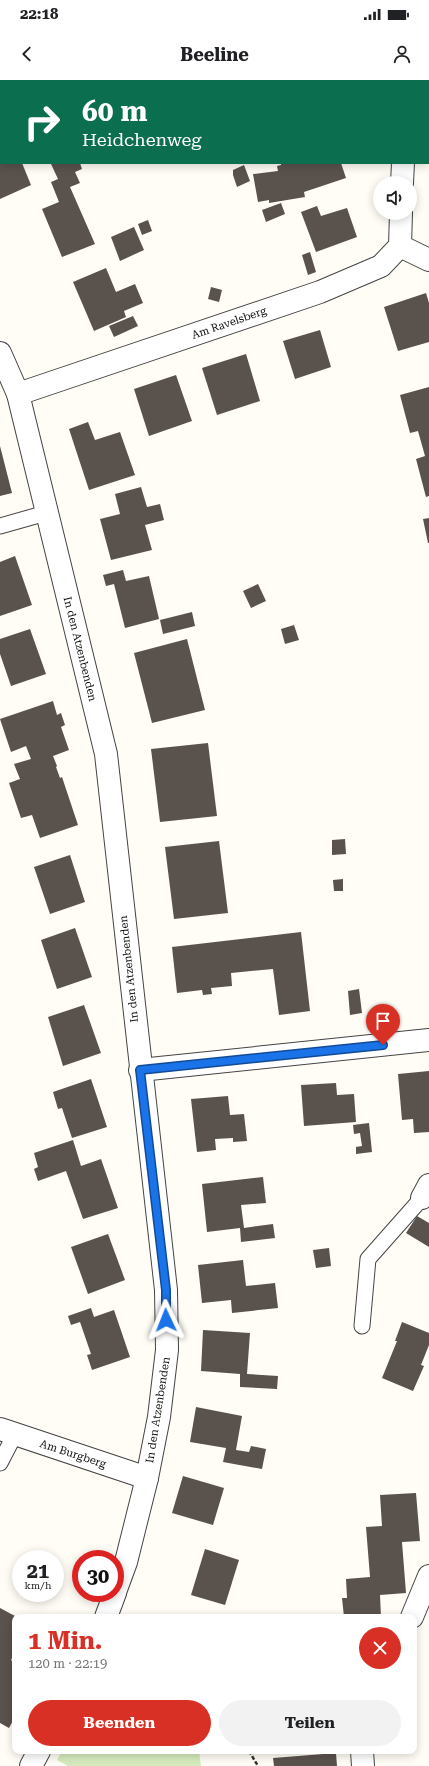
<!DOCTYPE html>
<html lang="de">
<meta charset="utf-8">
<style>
:root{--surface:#fff;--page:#f2f2f2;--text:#202124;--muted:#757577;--accent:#d93025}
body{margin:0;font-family:"Roboto Serif",serif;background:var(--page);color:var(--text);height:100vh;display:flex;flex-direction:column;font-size:15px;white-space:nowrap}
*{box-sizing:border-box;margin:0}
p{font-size:13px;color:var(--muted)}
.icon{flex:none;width:22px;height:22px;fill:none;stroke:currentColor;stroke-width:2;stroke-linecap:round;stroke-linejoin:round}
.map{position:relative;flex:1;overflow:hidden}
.side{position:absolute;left:12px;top:1534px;width:405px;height:140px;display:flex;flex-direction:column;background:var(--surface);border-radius:8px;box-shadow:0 2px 10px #0003}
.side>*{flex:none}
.top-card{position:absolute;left:0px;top:0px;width:429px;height:84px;box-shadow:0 2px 10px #0003;background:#0b6e4f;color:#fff;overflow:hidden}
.buttons{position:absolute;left:373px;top:96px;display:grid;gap:8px}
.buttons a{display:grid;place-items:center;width:44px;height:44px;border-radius:50%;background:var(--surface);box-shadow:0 2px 10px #0003;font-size:20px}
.speed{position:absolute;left:12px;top:1470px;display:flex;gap:8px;font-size:20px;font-weight:700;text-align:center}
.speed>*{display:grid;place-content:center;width:52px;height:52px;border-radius:50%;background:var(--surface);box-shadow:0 2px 10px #0003;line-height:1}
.speed small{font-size:10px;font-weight:400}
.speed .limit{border:6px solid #d22;background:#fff;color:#111}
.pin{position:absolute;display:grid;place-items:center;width:34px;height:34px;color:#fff;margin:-41px -17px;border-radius:50% 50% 50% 0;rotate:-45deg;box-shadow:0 0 4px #0007}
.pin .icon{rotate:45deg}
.me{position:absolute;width:44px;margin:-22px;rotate:358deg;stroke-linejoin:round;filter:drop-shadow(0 0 3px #0008)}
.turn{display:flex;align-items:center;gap:14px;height:84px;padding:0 16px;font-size:18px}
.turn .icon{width:52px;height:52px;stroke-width:2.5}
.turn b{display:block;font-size:28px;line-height:34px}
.round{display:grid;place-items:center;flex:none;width:42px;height:42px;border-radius:21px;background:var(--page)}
.summary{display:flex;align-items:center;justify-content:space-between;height:68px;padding:0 16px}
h1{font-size:24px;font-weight:700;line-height:30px;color:var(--accent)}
.action{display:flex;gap:8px;margin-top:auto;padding:8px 16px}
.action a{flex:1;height:46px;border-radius:24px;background:var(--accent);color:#fff;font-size:16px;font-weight:700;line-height:46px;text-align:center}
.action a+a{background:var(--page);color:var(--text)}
.status{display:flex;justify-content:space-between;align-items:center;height:28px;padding:0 20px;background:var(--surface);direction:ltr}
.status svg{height:11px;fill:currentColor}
header{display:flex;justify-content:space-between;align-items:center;height:52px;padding:0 16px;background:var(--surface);font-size:18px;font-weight:700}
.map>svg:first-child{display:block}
.green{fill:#d5ebbd}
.building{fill:#5a524d}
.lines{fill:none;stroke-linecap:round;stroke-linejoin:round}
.lane-casing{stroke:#444;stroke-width:17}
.street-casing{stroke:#444;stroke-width:24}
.path{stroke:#333;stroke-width:2.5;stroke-dasharray:4 2;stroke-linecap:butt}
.lane{stroke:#fff;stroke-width:15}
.street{stroke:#fff;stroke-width:22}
.route-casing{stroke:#114b97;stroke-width:10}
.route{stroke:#1a73e8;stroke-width:7}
.labels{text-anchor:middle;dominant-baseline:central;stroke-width:4;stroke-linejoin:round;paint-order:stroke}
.street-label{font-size:11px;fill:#111;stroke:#fff}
</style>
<div class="status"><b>22:18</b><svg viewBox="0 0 49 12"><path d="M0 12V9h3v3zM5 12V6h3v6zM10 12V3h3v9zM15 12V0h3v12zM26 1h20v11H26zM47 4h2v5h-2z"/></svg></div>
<header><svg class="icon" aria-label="back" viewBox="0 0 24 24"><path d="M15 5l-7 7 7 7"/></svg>Beeline<svg class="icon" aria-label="person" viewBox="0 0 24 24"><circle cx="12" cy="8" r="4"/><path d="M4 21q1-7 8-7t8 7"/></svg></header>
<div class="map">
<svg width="429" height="1686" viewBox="0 0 429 1686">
<rect width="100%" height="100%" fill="#fffdf5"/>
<path class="green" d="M62,1671H199L201,1686H68L57,1680Z"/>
<g class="building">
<path d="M0,83H22L31,105L0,119Z"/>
<path d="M53,83H80L82,89L75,92L80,103L70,107L95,164L62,177L42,129L59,122L51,102L58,99L51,84Z"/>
<path d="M281,83H341L346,98L304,112L305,117L269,123V120L258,122L253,94L278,91L277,86L281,85Z"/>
<path d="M244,85L250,101L237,107L233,95V90Z"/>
<path d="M281,123L285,134L266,142L262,130Z"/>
<path d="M317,126L321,136L347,128L357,157L316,172L301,132Z"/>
<path d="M148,140L152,151L142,155L138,144Z"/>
<path d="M134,147L144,170L120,181L111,157Z"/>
<path d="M310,172L316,192L308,195L302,175Z"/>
<path d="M106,188L116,212L135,204L143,223L124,231L126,237L94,251L73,202Z"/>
<path d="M211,207L222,210L219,222L208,219Z"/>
<path d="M426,213L429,223V262L398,271L384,227Z"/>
<path d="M133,236L138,246L114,257L109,246Z"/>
<path d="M320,250L331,287L295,299L283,261Z"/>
<path d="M246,274L260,321L217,335L202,288Z"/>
<path d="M176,295L192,341L149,356L134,309Z"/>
<path d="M429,307V416L426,417L416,379L425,376L418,351L410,353L400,315Z"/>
<path d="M88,342L95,360L120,352L135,395L89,410L69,349Z"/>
<path d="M0,366L12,413L0,416Z"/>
<path d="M141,407L147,427L160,424L164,440L145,445L152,470L111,480L100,439L120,434L115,414Z"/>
<path d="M429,438V463H428L423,439Z"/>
<path d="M15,476L32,525L0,536V482Z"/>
<path d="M123,490L126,501L149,496L159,539L125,548L114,504L106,506L103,495Z"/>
<path d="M258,504L266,521L251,528L243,511Z"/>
<path d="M192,532L195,546L163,554L160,540Z"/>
<path d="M294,545L299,560L285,564L281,549Z"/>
<path d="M30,549L46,594L11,606L0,574V559Z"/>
<path d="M187,559L205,630L152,643L134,573Z"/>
<path d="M53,621L57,635L61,633L65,645L61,647L69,670L53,676L57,686L56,687L60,698L62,697L78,745L40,758L32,735L21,738L9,703L20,699L14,684L31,679L26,666L11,672L0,639Z"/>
<path d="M208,663L217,736L160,742L151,669Z"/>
<path d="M345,759L346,774L332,775V760Z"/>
<path d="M219,761L228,833L174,839L165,767Z"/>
<path d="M70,775L85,822L50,834L34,787Z"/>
<path d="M343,799V811H334L333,800Z"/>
<path d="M75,848L92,897L57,909L41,860Z"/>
<path d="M301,852L310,931L279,935L273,889L231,893L232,906L211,908L212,914L203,915L202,910L177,913L172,867Z"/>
<path d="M359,909L362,933L350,935L348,911Z"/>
<path d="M84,925L101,973L63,986L48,937Z"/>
<path d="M429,991V1052L414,1053L413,1039L402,1040L398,994Z"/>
<path d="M91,999L107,1047L72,1058L62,1028L58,1029L53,1012Z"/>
<path d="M336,1003L337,1015L354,1014L356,1042L304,1046L301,1005Z"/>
<path d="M228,1016L230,1035L244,1034L247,1061L233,1062V1058L215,1059L216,1070L197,1072L191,1019Z"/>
<path d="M369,1043L372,1072L356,1074V1067L362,1066L360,1053L354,1054L353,1045Z"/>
<path d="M73,1060L81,1086L101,1079L118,1128L83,1139L66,1091L38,1101L34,1089L38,1087L34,1073Z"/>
<path d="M263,1097L266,1123L241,1125L244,1148L273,1144L275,1158L241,1162L240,1148L207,1152L202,1104Z"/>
<path d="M417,1136L429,1143V1167L406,1153Z"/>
<path d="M108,1154L125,1200L88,1214L71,1167Z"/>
<path d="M329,1168L331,1186L316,1188L313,1170Z"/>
<path d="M243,1180L246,1206L275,1203L278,1228L232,1233L231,1220L202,1223L198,1185Z"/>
<path d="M91,1228L94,1237L114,1230L130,1277L92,1290L87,1275L91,1274L80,1242L71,1245L68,1236Z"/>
<path d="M402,1242L429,1253V1265L421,1285L424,1286L413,1311L382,1298L397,1261H395Z"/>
<path d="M203,1250L250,1253L247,1294L278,1296L277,1309L240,1307V1294L201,1291Z"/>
<path d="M196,1327L242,1336L236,1370L249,1372L251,1366L266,1369L262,1389L223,1382L226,1368L190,1362Z"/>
<path d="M183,1396L224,1408L213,1445L172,1433Z"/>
<path d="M416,1413L420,1461L402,1462L406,1513L380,1515L381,1537H344L342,1518H347L346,1499L370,1497L366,1447L382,1446L380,1415Z"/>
<path d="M205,1469L239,1480L225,1525L191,1515Z"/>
<path d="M0,1528L15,1536V1573L11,1580L15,1583V1637L9,1648L0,1643Z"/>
<path d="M336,1673L337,1686H274L273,1678Z"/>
</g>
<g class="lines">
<g class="lane-casing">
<g id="lane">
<path d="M0,446L46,433"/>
<path d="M362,1246L368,1179L422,1118"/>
<path d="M0,1383L15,1354"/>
</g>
</g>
<g class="street-casing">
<g id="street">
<path d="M381,0L382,1"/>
<path d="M402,103L403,83"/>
<path d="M400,166L429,180"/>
<path d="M0,273L18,314L106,674L166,1210L167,1270L159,1337L147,1398L126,1482L115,1512"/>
<path d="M18,314L320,212L381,186L400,166L401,133"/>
<path d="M140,990L429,960"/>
<path d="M422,1118L429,1105"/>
<path d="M0,1349L147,1398"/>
<path d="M106,1537L115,1513"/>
<path d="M412,1537L429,1496"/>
<path d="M362,1671L363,1686"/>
<path d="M31,1686L39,1671"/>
</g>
</g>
<path class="path" d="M249,1671L258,1686"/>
<use href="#lane" class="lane"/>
<use href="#street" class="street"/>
</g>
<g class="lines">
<g class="route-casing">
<path id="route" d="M166,1240V1210L140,990L383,965"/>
</g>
<use href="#route" class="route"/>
</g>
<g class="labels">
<g class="street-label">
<text transform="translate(229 243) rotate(-19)">Am Ravelsberg</text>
<text transform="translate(80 569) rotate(76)">In den Atzenbenden</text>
<text transform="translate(129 889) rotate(-96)">In den Atzenbenden</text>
<text transform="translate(158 1330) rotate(-81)">In den Atzenbenden</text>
<text transform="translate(73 1374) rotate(18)">Am Burgberg</text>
</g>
</g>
</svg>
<div class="buttons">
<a><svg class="icon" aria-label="sound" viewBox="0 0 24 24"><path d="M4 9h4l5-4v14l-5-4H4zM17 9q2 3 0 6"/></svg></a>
</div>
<div class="speed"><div>21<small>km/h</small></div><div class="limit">30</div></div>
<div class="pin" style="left:383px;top:965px;background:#d93025"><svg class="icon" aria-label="arrive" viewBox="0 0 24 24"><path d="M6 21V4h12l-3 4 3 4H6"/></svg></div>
<svg class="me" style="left:166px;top:1240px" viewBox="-20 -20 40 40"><path d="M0-17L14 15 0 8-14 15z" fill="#1a73e8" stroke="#fff" stroke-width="4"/></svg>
<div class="top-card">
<div class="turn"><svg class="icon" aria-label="right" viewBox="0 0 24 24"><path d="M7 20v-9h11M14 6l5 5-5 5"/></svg><div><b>60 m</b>Heidchenweg</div></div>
</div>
<section class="side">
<div class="summary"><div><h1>1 Min.</h1><p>120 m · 22:19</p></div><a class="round" style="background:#d93025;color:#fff"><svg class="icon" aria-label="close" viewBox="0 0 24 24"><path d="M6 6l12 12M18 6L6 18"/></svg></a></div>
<div class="action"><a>Beenden</a><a>Teilen</a></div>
</section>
</div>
